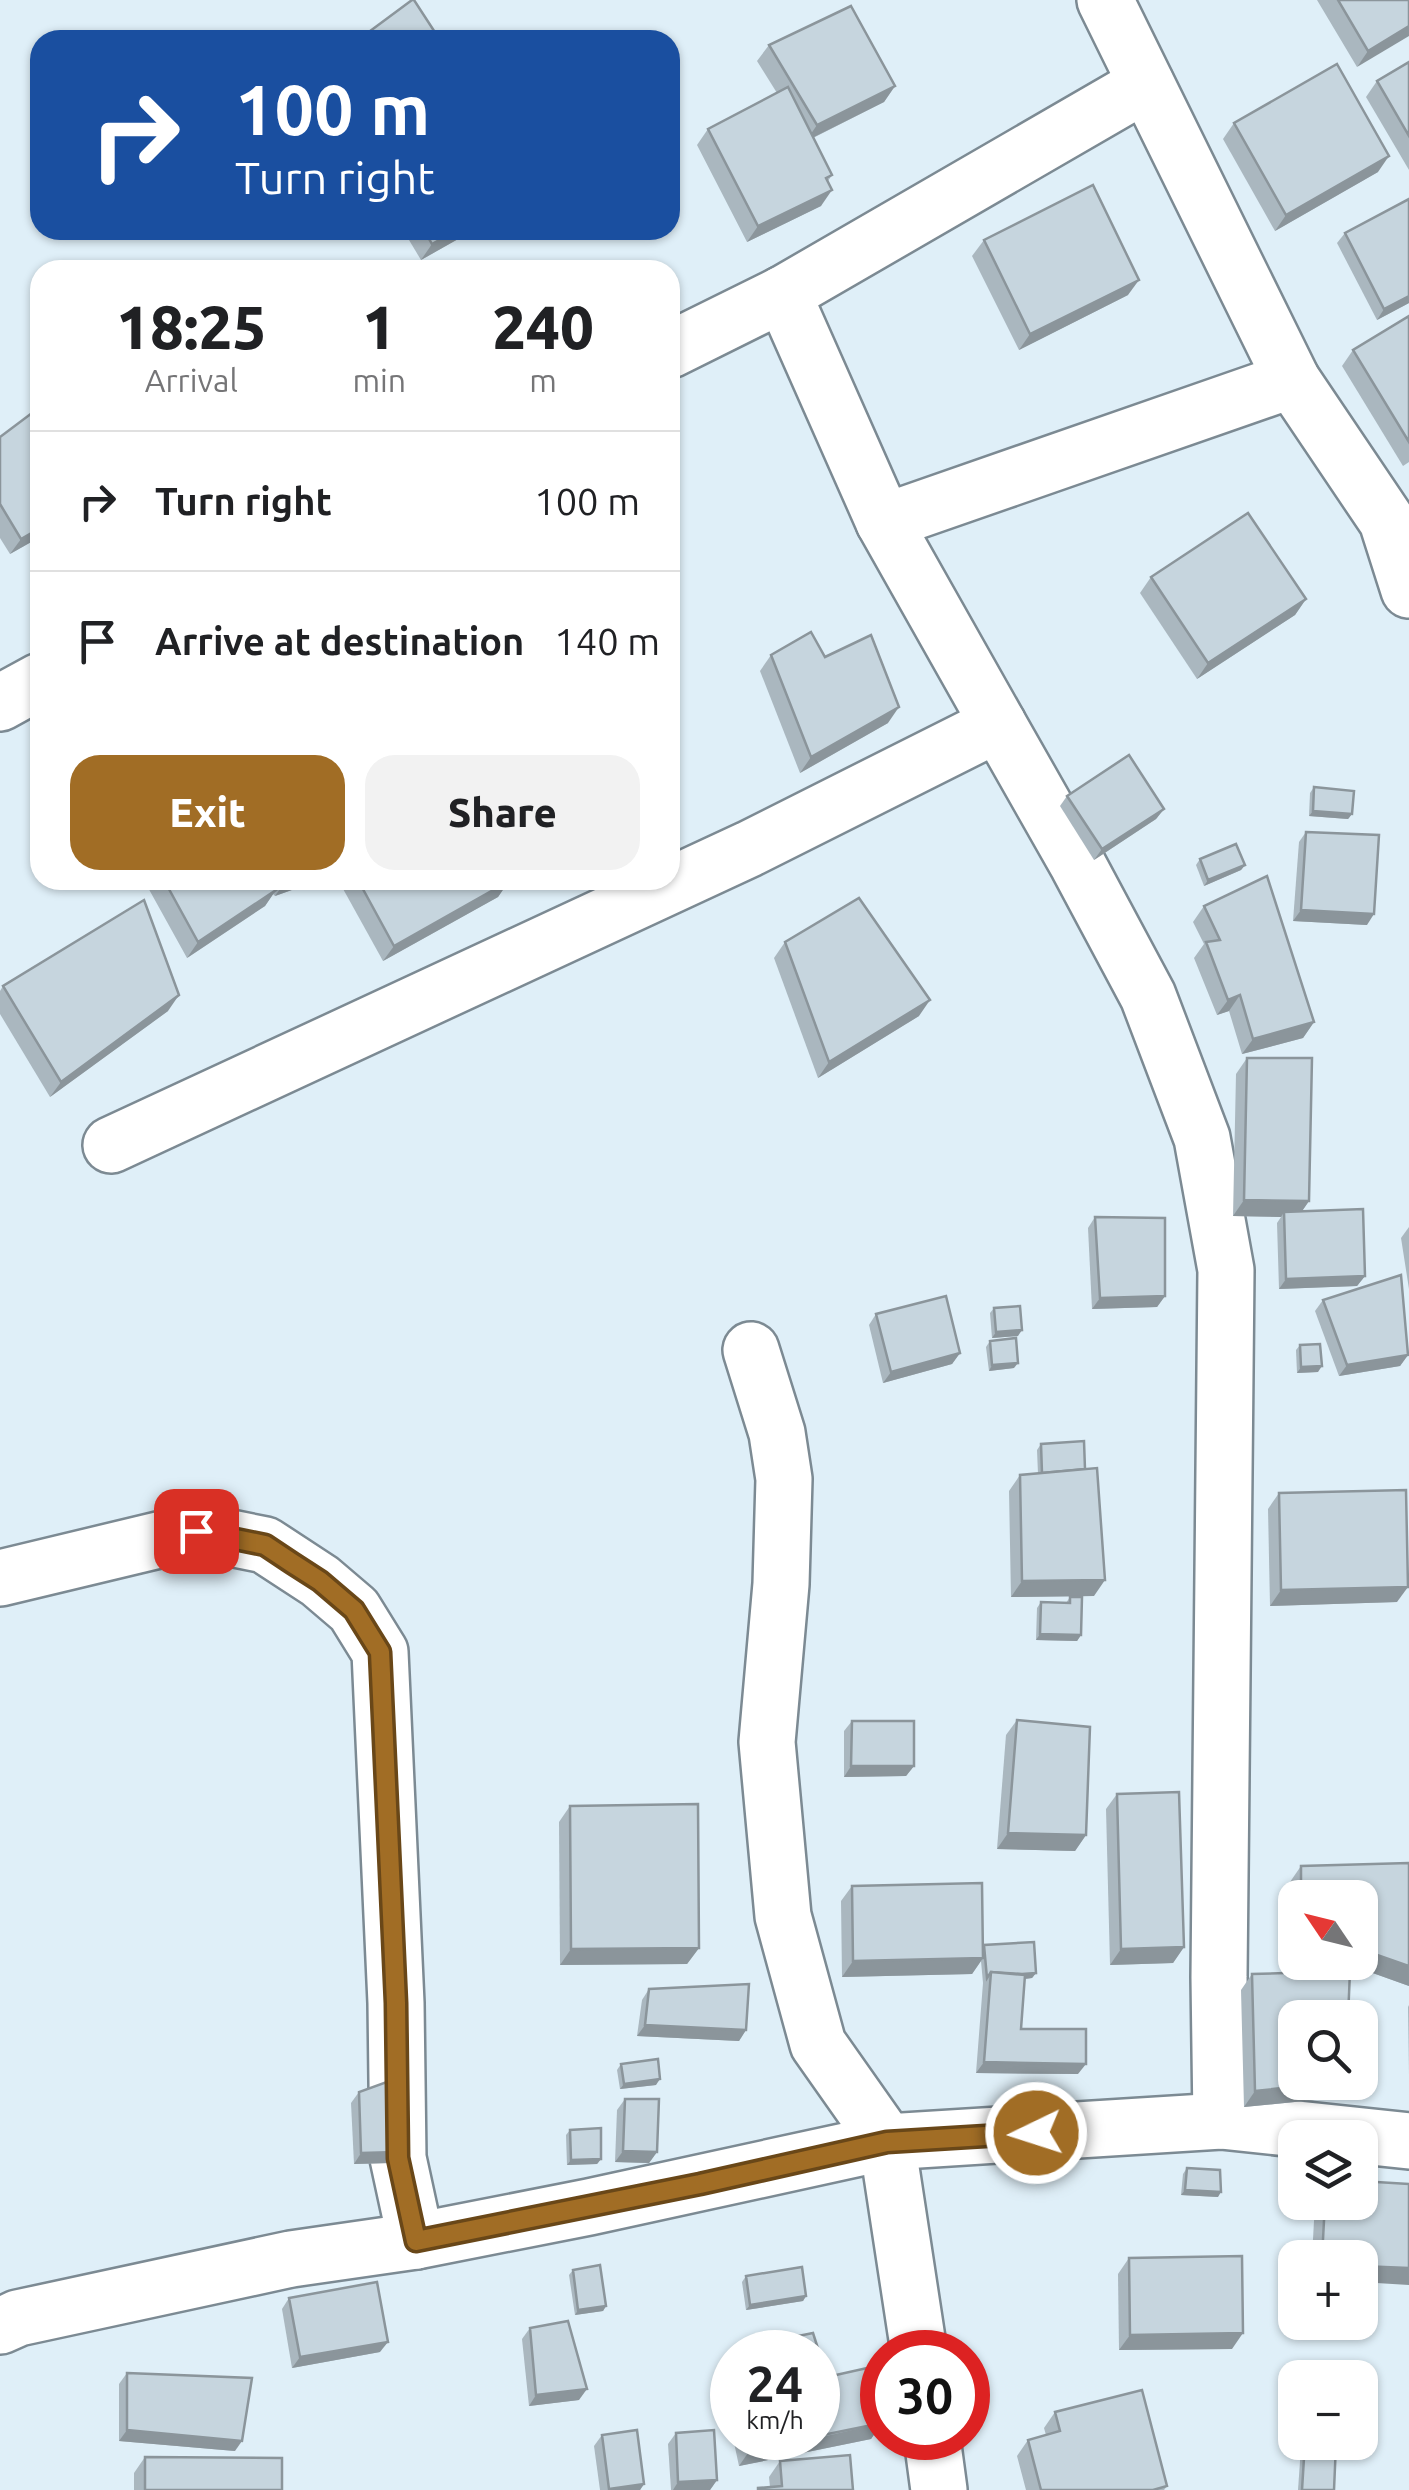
<!DOCTYPE html>
<meta charset="utf-8">
<style>
:root{--surface:#fff;--page:#f2f2f2;--text:#202124;--muted:#757577;--line:#e0e0e0;--accent:#a16d25}
body{margin:0;font-family:Ubuntu,sans-serif;background:var(--page);color:var(--text);height:100vh;display:flex;flex-direction:column;font-size:38px;white-space:nowrap}
*{box-sizing:border-box;margin:0}
p{font-size:32px;color:var(--muted)}
.icon{flex:none;width:55px;height:55px;fill:none;stroke:currentColor;stroke-width:2;stroke-linecap:round;stroke-linejoin:round}
.map{position:relative;flex:1;overflow:hidden}
.sheet{position:absolute;left:30px;top:260px;width:650px;height:630px;display:flex;flex-direction:column;background:var(--surface);border-radius:30px;box-shadow:0 2px 8px #0004}
.sheet>*{flex:none}
.guide{position:absolute;left:30px;top:30px;width:650px;height:210px;border-radius:30px;box-shadow:0 2px 8px #0004;background:#1a4fa0;color:#fff;overflow:hidden}
.needle{width:65px;rotate:305deg}
.buttons{position:absolute;left:1278px;top:1880px;display:grid;gap:20px}
.buttons a{display:grid;place-items:center;width:100px;height:100px;border-radius:20px;background:var(--surface);box-shadow:0 2px 8px #0004;font-size:50px}
.speed{position:absolute;left:710px;top:2330px;display:flex;gap:20px;font-size:50px;font-weight:700;text-align:center}
.speed>*{display:grid;place-content:center;width:130px;height:130px;border-radius:50%;background:var(--surface);box-shadow:0 2px 8px #0004;line-height:1}
.speed small{font-size:25px;font-weight:400}
.speed .limit{border:15px solid #d22;background:#fff;color:#111}
.pin{position:absolute;display:grid;place-items:center;width:85px;height:85px;color:#fff;margin:-42px;border-radius:20px;box-shadow:0 5px 15px #0006}
.me{position:absolute;width:110px;margin:-55px;rotate:266deg;stroke-linejoin:round;filter:drop-shadow(0 0 8px #0008)}
.turn{display:flex;align-items:center;gap:35px;height:210px;padding:0 40px;font-size:45px}
.turn .icon{width:130px;height:130px;stroke-width:2.5}
.turn b{display:block;font-size:70px;line-height:85px}
.eta{display:flex;justify-content:space-evenly;align-items:center;height:170px;text-align:center}
.eta b{font-size:60px;font-weight:800;line-height:70px}
.primary-button{display:flex;gap:20px;margin-top:auto;padding:20px 40px}
.primary-button a{flex:1;height:115px;border-radius:30px;background:var(--accent);color:#fff;font-size:40px;font-weight:800;line-height:115px;text-align:center}
.primary-button a+a{background:var(--page);color:var(--text)}
ul{padding:0;list-style:none}
li{display:flex;align-items:center;gap:30px;height:140px;padding:0 40px;border-top:2px solid var(--line)}
li div{flex:1}
li b{display:block;font-size:38px}
li em{font-style:normal}
.map>svg:first-child{display:block}
.lines{fill:none;stroke-linecap:round;stroke-linejoin:round}
.minor-casing{stroke:#7c8a93;stroke-width:60}
.minor{stroke:#fff;stroke-width:55}
.wall{fill:#aab7bf}
.shaded-wall{fill:#8b959b}
.building{fill:#c6d5de;stroke:#8b959b;stroke-width:2.5}
.route-casing{stroke:#694718;stroke-width:25}
.route{stroke:#a16d25;stroke-width:18}
</style>
<div class="map">
<svg width="1409" height="2490" viewBox="0 0 1409 2490">
<rect width="100%" height="100%" fill="#dfeff8"/>
<g class="lines">
<g class="minor-casing">
<g id="minor">
<path d="M1105,0L1292,380L1387,521L1409,590"/>
<path d="M670,350L783,294L1146,84"/>
<path d="M884,522L1292,380"/>
<path d="M0,703L40,681"/>
<path d="M998,724L1078,865L1148,996L1202,1138L1226,1270L1219,1977L1221,2121"/>
<path d="M111,1145L749,849L998,724L884,522L783,294"/>
<path d="M751,1350L777,1433L784,1479L781,1584L767,1742L783,1916L818,2044L887,2142L919,2352"/>
<path d="M0,1578L196,1531L265,1545L320,1581L354,1610L380,1652L396,2003L398,2158L416,2241"/>
<path d="M0,2326L18,2318L291,2259L416,2241L589,2207L887,2142L1221,2121L1409,2141"/>
<path d="M932,2438L939,2490"/>
</g>
</g>
<use href="#minor" class="minor"/>
</g>
<g class="wall">
<path d="M1317,0H1409L1357,67Z"/>
<path d="M769,45L895,86L884,102L813,138L832,175L828,181L821,206L747,242L697,145L708,129L777,93L757,61Z"/>
<path d="M1409,62V170L1366,97L1377,81Z"/>
<path d="M1234,123L1378,172L1275,231L1223,139Z"/>
<path d="M403,230H474L421,260Z"/>
<path d="M1345,233L1409,303L1377,320L1337,243Z"/>
<path d="M984,240L1128,295L1019,350L972,256Z"/>
<path d="M1409,316V462L1403,466L1342,366L1353,350Z"/>
<path d="M40,407V537L10,554L0,538V437Z"/>
<path d="M1151,577L1306,599L1295,615L1197,679L1140,593Z"/>
<path d="M771,655L825,657L888,723L800,773L760,671Z"/>
<path d="M1314,787L1352,814L1348,819L1309,816L1310,793Z"/>
<path d="M1067,796L1164,809L1156,819L1094,860L1060,806Z"/>
<path d="M1306,832L1367,925L1293,921L1299,842Z"/>
<path d="M1200,859L1245,865L1241,870L1204,886L1196,865Z"/>
<path d="M149,880H307L303,886L275,896L273,894L265,906L187,958L146,884Z"/>
<path d="M347,880H508L509,881L498,897L383,961L342,887Z"/>
<path d="M1204,906L1314,1022L1303,1038L1242,1054L1229,1011L1217,1015L1194,958L1204,944L1193,922Z"/>
<path d="M785,942L919,1016L818,1078L774,958Z"/>
<path d="M3,986L168,1011L50,1097L0,1014V991Z"/>
<path d="M1247,1058L1309,1201L1302,1211L1365,1276L1357,1286L1279,1289L1277,1223L1281,1217L1233,1216L1236,1074Z"/>
<path d="M1095,1217L1165,1296L1157,1307L1092,1309L1088,1228Z"/>
<path d="M1409,1227V1289L1401,1238Z"/>
<path d="M1323,1300L1408,1355L1400,1366L1339,1376L1315,1311Z"/>
<path d="M994,1308L1018,1336L992,1338L990,1313Z"/>
<path d="M876,1314L960,1353L952,1364L883,1383L869,1325Z"/>
<path d="M990,1341L1014,1368L989,1371L986,1347Z"/>
<path d="M1300,1345L1318,1372L1297,1373L1296,1350Z"/>
<path d="M1041,1444L1094,1596L1011,1597L1009,1491L1020,1475L1038,1474L1037,1450Z"/>
<path d="M1279,1493L1397,1602L1270,1606L1268,1509Z"/>
<path d="M1070,1597L1081,1635L1077,1641L1036,1640L1037,1608L1041,1602L1066,1603Z"/>
<path d="M1017,1720L1086,1835L1075,1851L997,1849L1006,1735Z"/>
<path d="M852,1721L914,1766L906,1776L844,1777V1731Z"/>
<path d="M1117,1794L1184,1947L1173,1963L1110,1965L1106,1809Z"/>
<path d="M570,1806L699,1948L687,1964L560,1965L559,1822Z"/>
<path d="M1409,1863V1986L1342,1962H1360V1898H1295V1946L1289,1944L1290,1882L1301,1866Z"/>
<path d="M852,1886L1036,1973L1032,1978L1025,1979L1021,2029L1078,2074L976,2073L983,1983L981,1961L972,1974L842,1977L841,1901Z"/>
<path d="M1252,1974L1295,2082H1345L1334,2098L1244,2107L1241,1990Z"/>
<path d="M649,1989L746,2030L739,2041L637,2036L642,2000Z"/>
<path d="M1409,2005V2075L1408,2007Z"/>
<path d="M621,2064L656,2085L620,2089L617,2070Z"/>
<path d="M359,2092L397,2152L390,2163L354,2164L351,2103Z"/>
<path d="M625,2099L657,2152L649,2163L615,2162L617,2110Z"/>
<path d="M570,2130L601,2159L597,2164L567,2165L566,2135Z"/>
<path d="M1187,2168L1218,2197L1181,2195L1183,2174Z"/>
<path d="M1315,2202H1360V2258H1312Z"/>
<path d="M1129,2258L1232,2349L1119,2350L1118,2274Z"/>
<path d="M573,2270L606,2306L603,2311L575,2315L569,2275Z"/>
<path d="M746,2276L806,2296L803,2301L746,2310L742,2282Z"/>
<path d="M289,2298L380,2352L292,2368L282,2309Z"/>
<path d="M530,2328L579,2400L529,2406L522,2339Z"/>
<path d="M813,2333L827,2377L876,2366L882,2423L871,2439L739,2466L733,2438H818V2352H762L769,2342Z"/>
<path d="M127,2373L235,2451L119,2441V2384Z"/>
<path d="M732,2379V2437L723,2393Z"/>
<path d="M1055,2412L1167,2486L1164,2490H1026L1017,2456L1028,2440L1046,2435L1044,2428Z"/>
<path d="M676,2433L717,2480L710,2490H671L668,2444Z"/>
<path d="M602,2435L644,2484L640,2490H600L594,2446Z"/>
<path d="M1304,2442L1334,2490H1298L1301,2447Z"/>
<path d="M145,2457L282,2490H134V2473Z"/>
<path d="M780,2461L853,2490H757L758,2488L770,2487L769,2477Z"/>
</g>
<g class="shaded-wall">
<path d="M1409,26V36L1357,67L1368,51Z"/>
<path d="M895,86L884,102L806,141L817,125Z"/>
<path d="M1389,156L1378,172L1275,231L1286,215Z"/>
<path d="M832,190L821,206L747,242L758,226Z"/>
<path d="M457,230H474L421,260L432,244Z"/>
<path d="M1139,280L1128,295L1019,350L1030,334Z"/>
<path d="M1409,296V303L1377,320L1384,309Z"/>
<path d="M40,528V537L10,554L21,539Z"/>
<path d="M1306,599L1295,615L1197,679L1208,663Z"/>
<path d="M899,707L888,723L800,773L811,757Z"/>
<path d="M1164,809L1156,819L1094,860L1102,849Z"/>
<path d="M1313,811L1352,814L1348,819L1309,816Z"/>
<path d="M1245,865L1241,870L1204,886L1208,880Z"/>
<path d="M297,880H307L303,886L275,896L282,886Z"/>
<path d="M509,881L498,897L383,961L394,946Z"/>
<path d="M276,890L265,906L187,958L198,942Z"/>
<path d="M1301,910L1374,914L1367,925L1293,921Z"/>
<path d="M179,995L168,1011L50,1097L61,1082Z"/>
<path d="M1240,995L1229,1011L1217,1015L1228,1000Z"/>
<path d="M930,1000L919,1016L818,1078L829,1062Z"/>
<path d="M1314,1022L1303,1038L1242,1054L1253,1039Z"/>
<path d="M1244,1200L1309,1201L1298,1217L1284,1212L1281,1217L1233,1216Z"/>
<path d="M1365,1276L1357,1286L1279,1289L1286,1279Z"/>
<path d="M1165,1296L1157,1307L1092,1309L1100,1298Z"/>
<path d="M1022,1330L1018,1336L992,1338L996,1332Z"/>
<path d="M960,1353L952,1364L883,1383L891,1372Z"/>
<path d="M1408,1355L1400,1366L1339,1376L1347,1365Z"/>
<path d="M1018,1363L1014,1368L989,1371L992,1365Z"/>
<path d="M1322,1366L1318,1372L1297,1373L1301,1367Z"/>
<path d="M1105,1580L1094,1596L1011,1597L1022,1581Z"/>
<path d="M1408,1587L1397,1602L1270,1606L1281,1590Z"/>
<path d="M1040,1634L1081,1635L1077,1641L1036,1640Z"/>
<path d="M851,1766H914L906,1776L844,1777Z"/>
<path d="M1008,1833L1086,1835L1075,1851L997,1849Z"/>
<path d="M1184,1947L1173,1963L1110,1965L1121,1949Z"/>
<path d="M699,1948L687,1964L560,1965L571,1949Z"/>
<path d="M1360,1949L1409,1966V1986L1342,1962H1360Z"/>
<path d="M983,1958L972,1974L842,1977L853,1961Z"/>
<path d="M1036,1973L1032,1978L990,1983V1977Z"/>
<path d="M645,2025L746,2030L739,2041L637,2036Z"/>
<path d="M984,2062L1086,2064L1078,2074L976,2073Z"/>
<path d="M660,2079L656,2085L620,2089L624,2084Z"/>
<path d="M1338,2082H1345L1334,2098L1244,2107L1255,2091Z"/>
<path d="M623,2151L657,2152L649,2163L615,2162Z"/>
<path d="M397,2152L390,2163L354,2164L361,2153Z"/>
<path d="M601,2159L597,2164L567,2165L571,2160Z"/>
<path d="M1185,2190L1221,2192L1218,2197L1181,2195Z"/>
<path d="M1360,2266L1409,2268V2285L1360,2282Z"/>
<path d="M806,2296L803,2301L746,2310L750,2305Z"/>
<path d="M606,2306L603,2311L575,2315L578,2310Z"/>
<path d="M1243,2333L1232,2349L1119,2350L1130,2335Z"/>
<path d="M388,2342L380,2352L292,2368L300,2357Z"/>
<path d="M587,2389L579,2400L529,2406L536,2395Z"/>
<path d="M882,2423L871,2439L739,2466L750,2450L818,2438Z"/>
<path d="M127,2430L242,2441L235,2451L119,2441Z"/>
<path d="M717,2480L710,2490H673L678,2482Z"/>
<path d="M644,2484L640,2490H609V2489Z"/>
</g>
<g class="building">
<path d="M412,0H414L440,40H358Z"/>
<path d="M1338,0H1409V26L1368,51Z"/>
<path d="M851,6L895,86L817,125L769,45Z"/>
<path d="M1409,62V136L1377,81Z"/>
<path d="M1337,64L1389,156L1286,215L1234,123Z"/>
<path d="M788,87L832,175L826,178L832,190L758,226L708,129Z"/>
<path d="M1093,185L1139,280L1030,334L984,240Z"/>
<path d="M1409,199V296L1384,309L1345,233Z"/>
<path d="M424,230H457L432,244Z"/>
<path d="M1409,316V442L1353,350Z"/>
<path d="M40,407V528L21,539L0,504V437Z"/>
<path d="M1248,513L1306,599L1208,663L1151,577Z"/>
<path d="M811,632L825,657L871,635L899,707L811,757L771,655Z"/>
<path d="M1129,755L1164,809L1102,849L1067,796Z"/>
<path d="M1314,787L1354,791L1352,814L1313,811Z"/>
<path d="M1306,832L1379,835L1374,914L1301,910Z"/>
<path d="M1236,844L1245,865L1208,880L1200,859Z"/>
<path d="M1267,876L1314,1022L1253,1039L1240,995L1228,1000L1206,942L1220,940L1204,906Z"/>
<path d="M164,880H270L276,890L198,942Z"/>
<path d="M280,880H297L282,886Z"/>
<path d="M358,880H508L509,881L394,946Z"/>
<path d="M859,898L930,1000L829,1062L785,942Z"/>
<path d="M144,900L179,995L61,1082L3,986Z"/>
<path d="M1247,1058H1312L1309,1201L1244,1200Z"/>
<path d="M1363,1209L1365,1276L1286,1279L1284,1212Z"/>
<path d="M1095,1217L1165,1218V1296L1100,1298Z"/>
<path d="M1401,1275L1408,1355L1347,1365L1323,1300Z"/>
<path d="M946,1296L960,1353L891,1372L876,1314Z"/>
<path d="M1020,1306L1022,1330L996,1332L994,1308Z"/>
<path d="M1016,1338L1018,1363L992,1365L990,1341Z"/>
<path d="M1320,1344L1322,1366L1301,1367L1300,1345Z"/>
<path d="M1084,1441L1085,1469L1042,1473L1041,1444Z"/>
<path d="M1097,1468L1105,1580L1022,1581L1020,1475Z"/>
<path d="M1406,1490L1408,1587L1281,1590L1279,1493Z"/>
<path d="M1070,1597H1082L1081,1635L1040,1634L1041,1602L1070,1603Z"/>
<path d="M1017,1720L1090,1727L1086,1835L1008,1833Z"/>
<path d="M852,1721H914V1766H851Z"/>
<path d="M1179,1792L1184,1947L1121,1949L1117,1794Z"/>
<path d="M698,1804L699,1948L571,1949L570,1806Z"/>
<path d="M1409,1863V1966L1360,1949V1898H1301V1866Z"/>
<path d="M982,1883L983,1958L853,1961L852,1886Z"/>
<path d="M1034,1942L1036,1973L1022,1974L991,1972L987,1978L984,1945Z"/>
<path d="M1350,1971L1348,2018H1295V2082H1338L1255,2091L1252,1974Z"/>
<path d="M991,1972L1025,1975L1021,2029H1086V2064L984,2062Z"/>
<path d="M749,1984L746,2030L645,2025L649,1989Z"/>
<path d="M658,2059L660,2079L624,2084L621,2064Z"/>
<path d="M395,2079L397,2152L361,2153L359,2092Z"/>
<path d="M625,2099H659L657,2152L623,2151Z"/>
<path d="M601,2128V2159L571,2160L570,2130Z"/>
<path d="M1187,2168L1220,2170L1221,2192L1185,2190Z"/>
<path d="M1360,2181L1409,2184V2268L1360,2266V2258H1322L1325,2202H1360Z"/>
<path d="M1242,2256L1243,2333L1130,2335L1129,2258Z"/>
<path d="M600,2265L606,2306L578,2310L573,2270Z"/>
<path d="M802,2267L806,2296L750,2305L746,2276Z"/>
<path d="M377,2282L388,2342L300,2357L289,2298Z"/>
<path d="M568,2321L587,2389L536,2395L530,2328Z"/>
<path d="M813,2333L827,2377L876,2366L882,2423L818,2436V2352H770L769,2342Z"/>
<path d="M127,2373L252,2378L242,2441L127,2430Z"/>
<path d="M1142,2390L1167,2486L1153,2490H1041L1028,2440L1060,2431L1055,2412Z"/>
<path d="M637,2430L644,2484L609,2489L602,2435Z"/>
<path d="M714,2430L717,2480L678,2482L676,2433Z"/>
<path d="M747,2438H811L750,2450Z"/>
<path d="M1305,2442L1336,2444L1334,2490H1302Z"/>
<path d="M850,2455L853,2490H758V2488L782,2486L780,2461Z"/>
<path d="M145,2457L282,2458V2490H145Z"/>
</g>
<g class="lines">
<g class="route-casing">
<path id="route" d="M196,1531L265,1545L292,1563L320,1581L354,1610L380,1652L396,2003L398,2158L416,2241L700,2184L887,2142L1036,2133"/>
</g>
<use href="#route" class="route"/>
</g>
</svg>
<div class="buttons">
<a><svg class="needle" viewBox="-14 -14 28 28"><path d="M0-13l5 13h-10z" fill="#e53935"/><path d="M0 13l5-13h-10z" fill="#757577"/></svg></a>
<a><svg class="icon" aria-label="search" viewBox="0 0 24 24"><circle cx="10" cy="10" r="6"/><path d="M15 15l6 6"/></svg></a>
<a><svg class="icon" aria-label="layers" viewBox="0 0 24 24"><path d="M12 4l9 5-9 5-9-5zM3 14l9 5 9-5"/></svg></a>
<a>+</a>
<a>−</a>
</div>
<div class="speed"><div>24<small>km/h</small></div><div class="limit">30</div></div>
<div class="pin" style="left:196px;top:1531px;background:#d93025"><svg class="icon" aria-label="arrive" viewBox="0 0 24 24"><path d="M6 21V4h12l-3 4 3 4H6"/></svg></div>
<svg class="me" style="left:1036px;top:2133px" viewBox="-20 -20 40 40"><circle r="17" fill="#a16d25" stroke="#fff" stroke-width="3"/><path d="M0-11L8 9 0 5-8 9z" fill="#fff"/></svg>
<div class="guide">
<div class="turn"><svg class="icon" aria-label="right" viewBox="0 0 24 24"><path d="M7 20v-9h11M14 6l5 5-5 5"/></svg><div><b>100 m</b>Turn right</div></div>
</div>
<section class="sheet">
<div class="eta">
<div><b>18:25</b><p>Arrival</p></div>
<div><b>1</b><p>min</p></div>
<div><b>240</b><p>m</p></div>
</div>
<ul>
<li><svg class="icon" aria-label="right" viewBox="0 0 24 24"><path d="M7 20v-9h11M14 6l5 5-5 5"/></svg><div><b>Turn right</b></div><em>100 m</em></li>
<li><svg class="icon" aria-label="arrive" viewBox="0 0 24 24"><path d="M6 21V4h12l-3 4 3 4H6"/></svg><div><b>Arrive at destination</b></div><em>140 m</em></li>
</ul>
<div class="primary-button"><a>Exit</a><a>Share</a></div>
</section>
</div>
